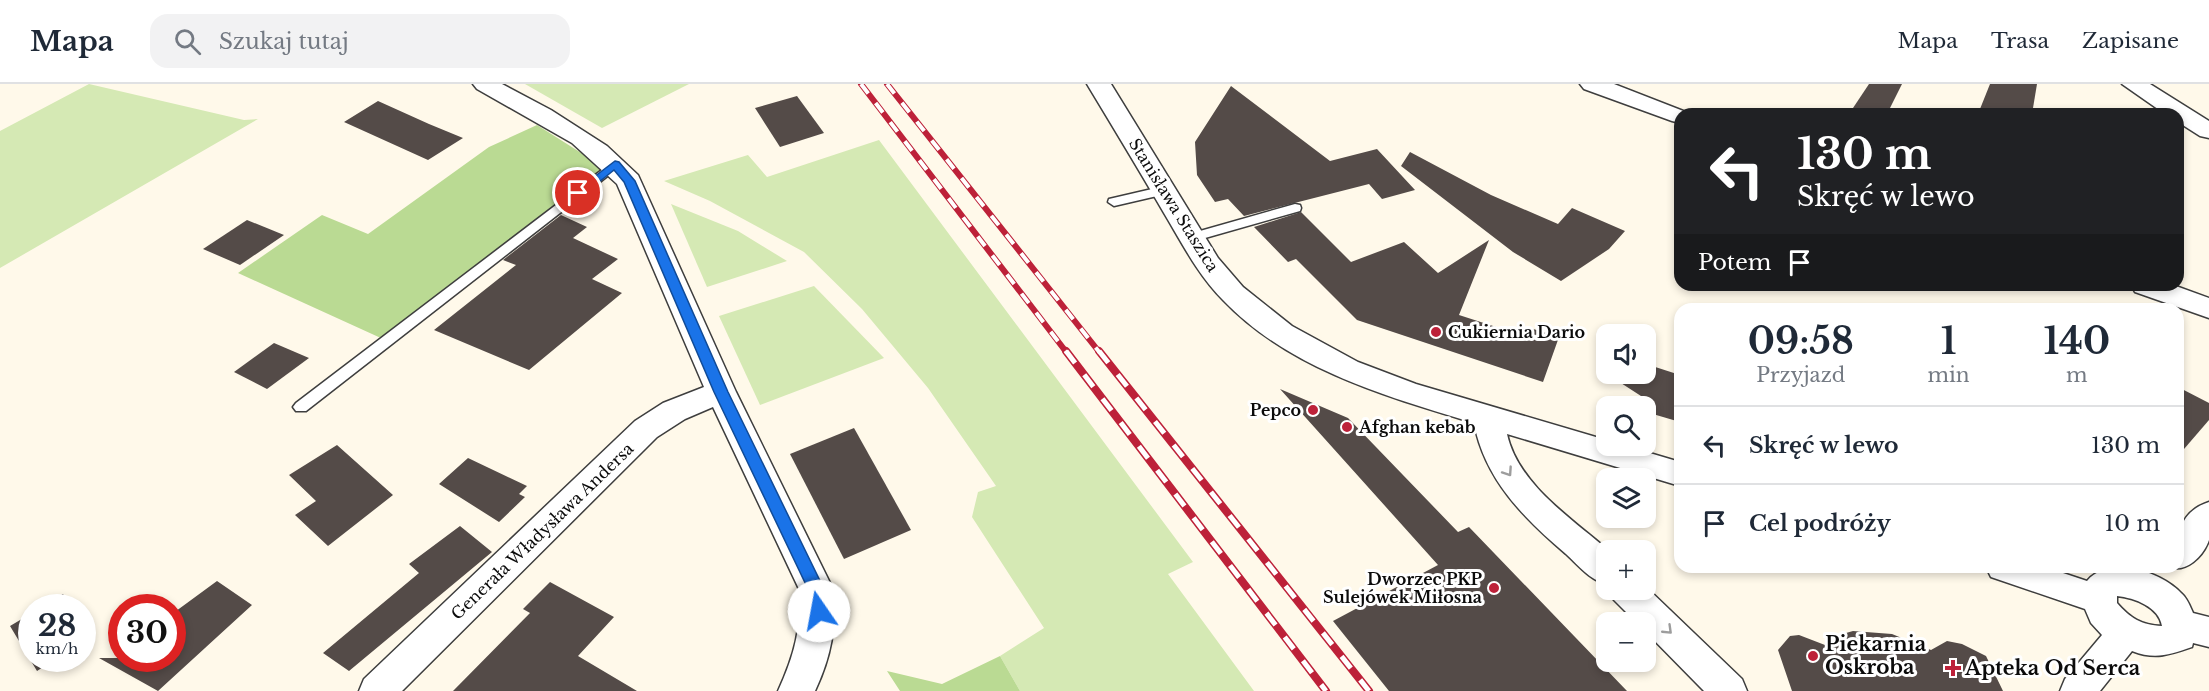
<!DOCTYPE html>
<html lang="pl">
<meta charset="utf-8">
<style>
:root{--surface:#fff;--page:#f2f2f3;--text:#1f2937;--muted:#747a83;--line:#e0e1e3}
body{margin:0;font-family:"Libre Baskerville",serif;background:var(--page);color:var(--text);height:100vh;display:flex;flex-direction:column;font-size:22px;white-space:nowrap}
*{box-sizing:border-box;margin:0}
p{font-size:20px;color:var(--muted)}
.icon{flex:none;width:33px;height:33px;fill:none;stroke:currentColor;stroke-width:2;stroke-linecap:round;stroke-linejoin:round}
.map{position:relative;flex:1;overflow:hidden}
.details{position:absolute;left:1674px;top:219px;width:510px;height:270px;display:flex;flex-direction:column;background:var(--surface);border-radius:18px;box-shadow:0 3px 9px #0003}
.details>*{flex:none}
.guide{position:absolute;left:1674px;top:24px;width:510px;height:183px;border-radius:18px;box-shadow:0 3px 9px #0003;background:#202124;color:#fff;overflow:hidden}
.fabs{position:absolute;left:1596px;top:240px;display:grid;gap:12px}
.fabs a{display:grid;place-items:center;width:60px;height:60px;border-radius:12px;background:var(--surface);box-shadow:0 3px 9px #0003;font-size:30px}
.speed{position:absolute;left:18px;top:510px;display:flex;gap:12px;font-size:30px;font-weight:700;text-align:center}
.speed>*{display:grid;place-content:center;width:78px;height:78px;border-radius:50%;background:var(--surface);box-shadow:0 3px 9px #0003;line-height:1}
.speed small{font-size:15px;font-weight:400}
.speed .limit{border:9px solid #d22;background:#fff;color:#111}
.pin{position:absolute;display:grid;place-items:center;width:51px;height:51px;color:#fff;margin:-26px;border:3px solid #fff;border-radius:50%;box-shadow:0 2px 6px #0007}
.me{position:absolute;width:66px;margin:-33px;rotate:348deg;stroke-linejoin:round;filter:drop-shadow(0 0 4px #0008)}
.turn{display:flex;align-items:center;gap:21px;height:126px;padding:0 24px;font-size:27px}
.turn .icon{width:78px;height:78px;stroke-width:2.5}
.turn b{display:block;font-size:42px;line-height:51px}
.then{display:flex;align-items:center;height:57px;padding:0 24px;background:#0003;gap:12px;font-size:22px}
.eta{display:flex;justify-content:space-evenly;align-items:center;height:102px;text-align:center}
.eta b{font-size:36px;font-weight:800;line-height:42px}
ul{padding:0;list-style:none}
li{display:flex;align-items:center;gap:18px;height:78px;padding:0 24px;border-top:2px solid var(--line)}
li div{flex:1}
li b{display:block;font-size:22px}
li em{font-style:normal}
header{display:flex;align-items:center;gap:36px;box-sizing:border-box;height:84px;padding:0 30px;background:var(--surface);border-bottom:2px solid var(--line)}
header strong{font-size:28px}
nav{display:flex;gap:33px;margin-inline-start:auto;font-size:21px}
.search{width:420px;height:54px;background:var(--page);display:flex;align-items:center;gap:15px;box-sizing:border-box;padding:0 21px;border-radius:18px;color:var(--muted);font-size:22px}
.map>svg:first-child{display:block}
.green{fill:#d5e9b4}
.forest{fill:#bada93}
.building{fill:#544b48}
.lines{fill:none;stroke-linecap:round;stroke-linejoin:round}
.lane-casing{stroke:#3e3e3e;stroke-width:3}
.street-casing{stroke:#3e3e3e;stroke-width:3}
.lane{fill:#fff;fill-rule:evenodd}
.street{fill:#fff;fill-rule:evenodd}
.rail-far1-casing{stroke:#bd2139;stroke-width:6}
.rail-casing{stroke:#bd2139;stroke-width:8}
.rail-far1{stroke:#fff;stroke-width:4;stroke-dasharray:12;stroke-linecap:butt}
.rail{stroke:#fff;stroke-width:5;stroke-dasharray:15;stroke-linecap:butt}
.oneway{stroke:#9d9d9d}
.route{fill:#1a73e8;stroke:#114b97;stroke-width:1.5}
.poi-dot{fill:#bd2139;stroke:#fff;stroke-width:2}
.labels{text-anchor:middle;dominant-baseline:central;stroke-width:6;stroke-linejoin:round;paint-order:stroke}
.street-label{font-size:16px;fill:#0b0b0b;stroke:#fff}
.poi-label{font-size:16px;font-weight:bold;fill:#0b0b0b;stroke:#fff;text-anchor:start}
.near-poi-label{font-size:20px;font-weight:bold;fill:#0b0b0b;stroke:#fff;text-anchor:start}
</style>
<header>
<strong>Mapa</strong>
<div class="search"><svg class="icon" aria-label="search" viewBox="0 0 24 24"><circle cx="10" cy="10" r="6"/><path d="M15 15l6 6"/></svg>Szukaj tutaj</div>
<nav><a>Mapa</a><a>Trasa</a><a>Zapisane</a></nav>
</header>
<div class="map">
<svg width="2209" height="607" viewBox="0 0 2209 607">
<rect width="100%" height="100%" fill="#fff9ea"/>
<g class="green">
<path d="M89,0L244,36L258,35L0,184V47Z"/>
<path d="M525,0H689L602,44Z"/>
<path d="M879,56L1193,478L1168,490L1254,607H1020L1000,572L1044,544L972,433L978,408L996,402L928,304L862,225L804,168L710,117L664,97L748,71L767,93Z"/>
<path d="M671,120L738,147L787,177L707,203Z"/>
<path d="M814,202L884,274L760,321L719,232Z"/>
</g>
<g class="forest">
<path d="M537,41L605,84L383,255L238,189L322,131L368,150L489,63Z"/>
<path d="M1000,572L1020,607H900L887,587L942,600Z"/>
</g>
<g class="building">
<path d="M1869,0H1902L1887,30H1849Z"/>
<path d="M1990,0H2037L2032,30H1978Z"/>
<path d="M1231,2L1330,77L1377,65L1415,106L1382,115L1369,100L1244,132L1228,115L1215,118L1197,91L1195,58Z"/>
<path d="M797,12L824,49L780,63L755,24Z"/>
<path d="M378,17L429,40L463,54L428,76L344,38Z"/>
<path d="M1410,68L1491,111L1558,140L1572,124L1625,147L1609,165L1561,197L1513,168L1401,82Z"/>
<path d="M1301,128L1351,178L1404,158L1438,189L1489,156L1459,231L1524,252L1527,243L1559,253L1543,298L1357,236L1296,175L1288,178L1254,143Z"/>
<path d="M561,131L587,143L573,154L618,175L592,195L622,209L529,286L434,246L516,181L503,176Z"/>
<path d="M247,136L284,151L240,181L203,165Z"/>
<path d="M274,259L309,274L267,305L234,288Z"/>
<path d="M1646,280L1680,291V338L1646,328V322H1639L1641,312L1607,290H1646Z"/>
<path d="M2178,303L2209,319V336L2178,372Z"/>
<path d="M1280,305L1348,334L1458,448L1469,443L1627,607H1389L1333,537L1438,481Z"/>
<path d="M854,344L911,446L844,475L790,370Z"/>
<path d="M337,361L393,411L328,462L295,431L316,417L289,391Z"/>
<path d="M468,374L527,402L519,410L525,413L499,438L439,400Z"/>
<path d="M460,442L492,468L349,587L323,569L419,489L409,480Z"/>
<path d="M217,497L252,521L158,607L99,574H172V530Z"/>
<path d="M550,498L614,533L578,572L637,607H453L530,529L523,525Z"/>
<path d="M63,510L72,524H41Z"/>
<path d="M32,529V574H57L37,587L10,542Z"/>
<path d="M1853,547L1892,550L1931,566L1947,557L1962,560L1986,572L2003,607H1792L1778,566L1790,552L1799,551L1825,561L1839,551Z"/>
</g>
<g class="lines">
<g class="lane-casing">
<g id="lane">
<path d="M615,76L619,77V83L306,327H296L293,323L296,319Z"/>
<path d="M1165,102L1170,103V109L1114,122L1108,118L1109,115Z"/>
<path d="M1295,120L1300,121L1301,124L1300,127L1191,158L1184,154L1186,151Z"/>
</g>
</g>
<g class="street-casing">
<g id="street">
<path d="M473,0H502L551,26L607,62L638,91L736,308L833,505C837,542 831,573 815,607H778C794,572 802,544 799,505L713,323L685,335L657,353L402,607H359L364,595L635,337L663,319L704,303L617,100L572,59L477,5Z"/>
<path d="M1087,0H1111L1218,174L1243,203L1292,242L1358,278L1416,300L1606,356V362H1626L1680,378V402L1507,350C1518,400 1571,434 1608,466L1606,500C1590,496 1579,482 1566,470C1524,434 1485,396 1474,339C1385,312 1289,285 1223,216C1198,191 1182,159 1164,129C1139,86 1113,43 1087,0Z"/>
<path d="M1580,0H1614L1691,30H1680V39L1672,37L1584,5Z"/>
<path d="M2122,0H2150L2209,37V54L2200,52L2178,38V30H2165Z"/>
<path d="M2131,201H2173L2209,214V234L2135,208Z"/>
<path d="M2209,418C2209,429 2209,446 2209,456C2203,473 2186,489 2169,483H2178C2178,454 2176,429 2209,418Z"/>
<path d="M1986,483H2045L2087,497C2109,471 2160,487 2181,509C2187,514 2190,522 2193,529L2209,533V563L2193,559L2192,563C2169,571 2155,576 2132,567L2100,607H2060L2065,595L2102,551L2091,539L2085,525L1991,493ZM2117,512C2135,514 2159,523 2162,542C2141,541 2130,534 2117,519Z"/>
<path d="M1646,503L1742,595L1747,607H1704L1646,548V538H1636L1614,516L1609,506H1646Z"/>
</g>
</g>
<use href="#lane" class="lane"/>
<use href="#street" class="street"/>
<g class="rail-far1-casing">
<g id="rail-far1">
<path d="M861,0L1067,269"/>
<path d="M887,0L1100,269"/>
</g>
</g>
<g class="rail-casing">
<g id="rail">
<path d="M1066,267L1326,607"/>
<path d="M1099,267L1369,607"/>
</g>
</g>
<use href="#rail-far1" class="rail-far1"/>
<use href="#rail" class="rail"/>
</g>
<defs><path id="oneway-chevron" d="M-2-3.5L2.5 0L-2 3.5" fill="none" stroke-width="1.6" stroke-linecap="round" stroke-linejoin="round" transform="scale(1.5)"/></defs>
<g class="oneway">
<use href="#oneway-chevron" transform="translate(1508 388) rotate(56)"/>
<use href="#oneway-chevron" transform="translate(1668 546) rotate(44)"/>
</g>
<path class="route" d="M615,77L619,78L635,97L728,308L824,505L827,527L825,532H814L808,505L714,308L624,98L614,86L583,111L573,109Z"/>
<g class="poi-dot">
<circle cx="1436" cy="248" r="6"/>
<circle cx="1313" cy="326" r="6"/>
<circle cx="1347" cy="343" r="6"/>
<circle cx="1494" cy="504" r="6"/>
<circle cx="1813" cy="572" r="6"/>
<path d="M1950 575h6v6h6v6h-6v6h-6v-6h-6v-6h6z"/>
</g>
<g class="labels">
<g class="street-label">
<text transform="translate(1174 121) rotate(58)">Stanisława Staszica</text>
<text transform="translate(542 447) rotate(-44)">Generała Władysława Andersa</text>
</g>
<g class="poi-label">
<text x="1448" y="248">Cukiernia Dario</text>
<text x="1301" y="326" text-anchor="end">Pepco</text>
<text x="1359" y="343">Afghan kebab</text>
<text x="1482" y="495" text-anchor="end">Dworzec PKP<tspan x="1482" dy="18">Sulejówek Miłosna</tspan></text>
</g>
<g class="near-poi-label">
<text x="1825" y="560">Piekarnia<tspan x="1825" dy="23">Oskroba</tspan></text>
<text x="1965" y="584">Apteka Od Serca</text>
</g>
</g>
</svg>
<div class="fabs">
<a><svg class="icon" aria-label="sound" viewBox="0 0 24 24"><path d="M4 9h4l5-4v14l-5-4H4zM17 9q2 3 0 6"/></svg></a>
<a><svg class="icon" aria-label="search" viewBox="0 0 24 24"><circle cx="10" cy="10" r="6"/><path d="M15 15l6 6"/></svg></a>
<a><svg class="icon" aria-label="layers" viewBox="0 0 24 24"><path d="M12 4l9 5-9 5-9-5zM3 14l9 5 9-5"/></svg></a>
<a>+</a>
<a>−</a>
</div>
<div class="speed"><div>28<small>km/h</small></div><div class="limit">30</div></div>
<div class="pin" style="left:578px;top:109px;background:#d93025"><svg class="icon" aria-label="arrive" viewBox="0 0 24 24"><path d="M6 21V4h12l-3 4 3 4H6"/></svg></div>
<svg class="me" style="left:819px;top:527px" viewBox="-20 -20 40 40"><circle r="19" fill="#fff"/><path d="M0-13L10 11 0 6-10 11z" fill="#1a73e8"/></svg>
<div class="guide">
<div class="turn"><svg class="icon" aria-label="left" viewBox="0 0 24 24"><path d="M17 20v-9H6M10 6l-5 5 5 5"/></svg><div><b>130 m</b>Skręć w lewo</div></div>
<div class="then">Potem<svg class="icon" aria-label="arrive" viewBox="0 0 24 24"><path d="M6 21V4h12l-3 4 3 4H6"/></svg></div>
</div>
<section class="details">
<div class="eta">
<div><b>09:58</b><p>Przyjazd</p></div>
<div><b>1</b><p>min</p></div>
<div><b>140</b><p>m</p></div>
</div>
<ul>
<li><svg class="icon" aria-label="left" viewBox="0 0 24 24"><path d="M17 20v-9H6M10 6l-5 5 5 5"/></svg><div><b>Skręć w lewo</b></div><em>130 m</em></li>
<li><svg class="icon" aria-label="arrive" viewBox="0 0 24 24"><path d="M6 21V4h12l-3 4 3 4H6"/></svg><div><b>Cel podróży</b></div><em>10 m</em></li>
</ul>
</section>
</div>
